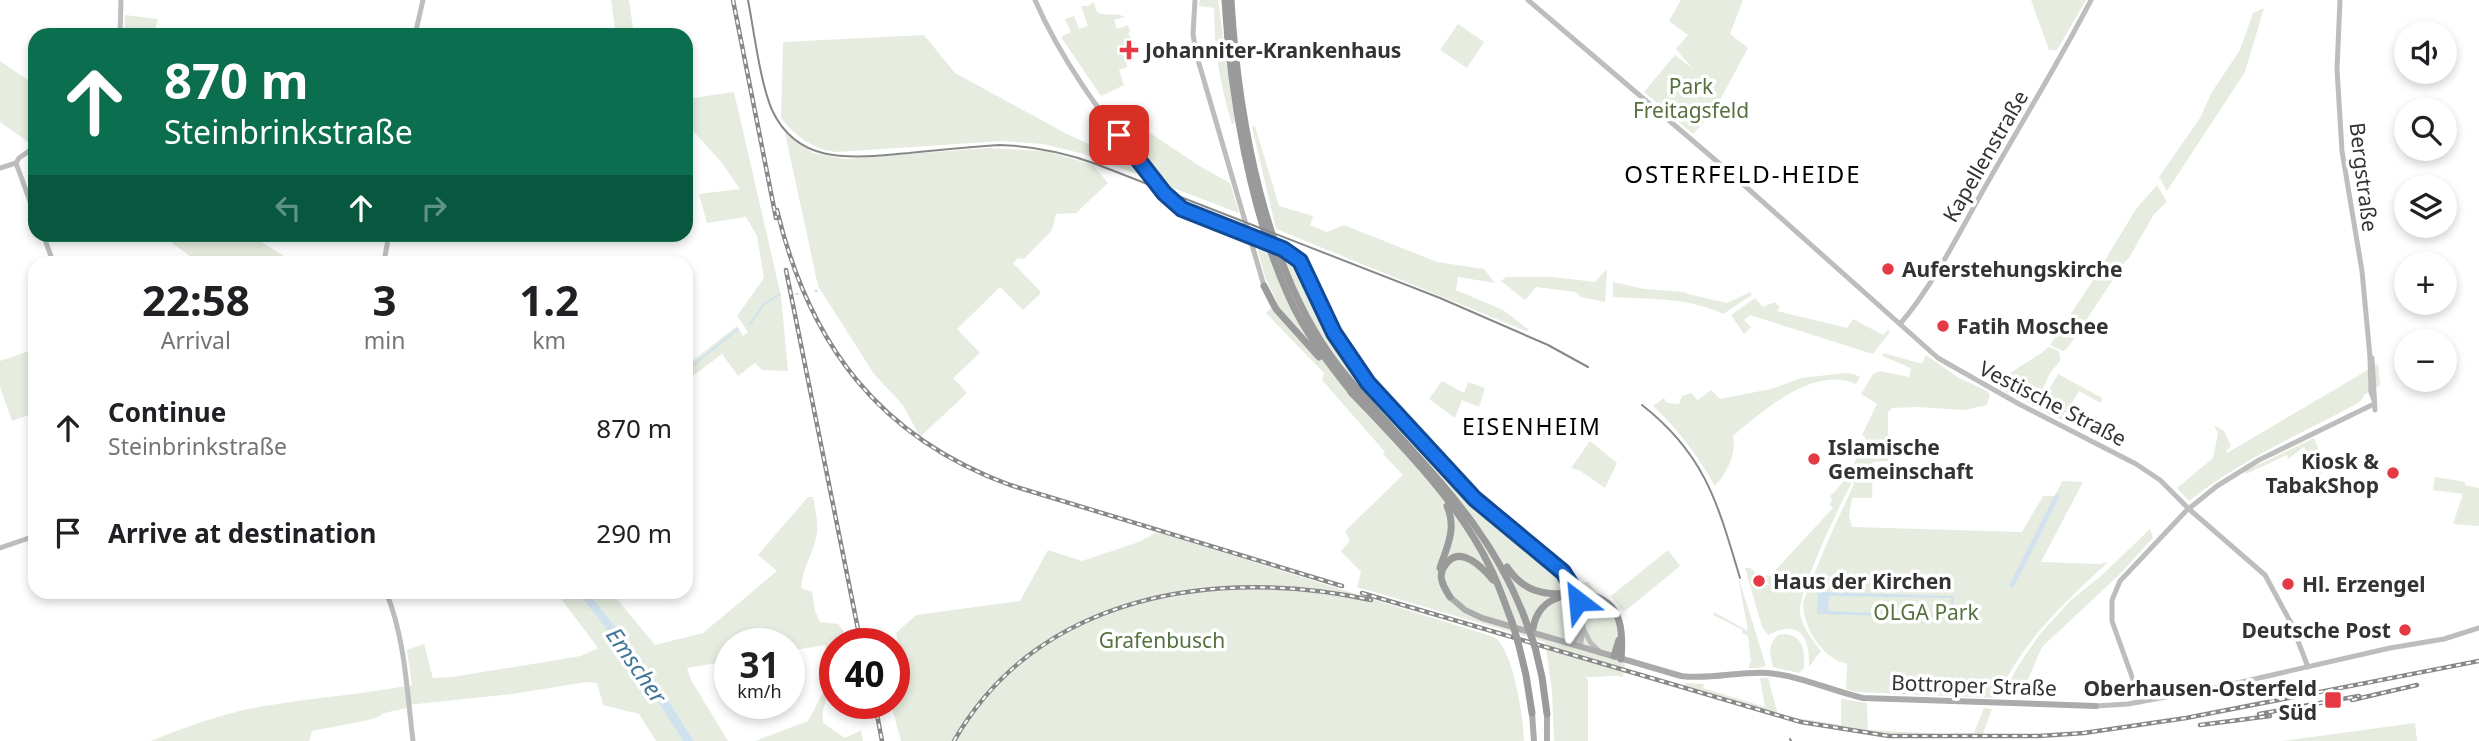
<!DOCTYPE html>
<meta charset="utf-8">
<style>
:root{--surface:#fff;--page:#f2f2f2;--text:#202124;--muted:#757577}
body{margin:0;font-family:"Noto Sans",sans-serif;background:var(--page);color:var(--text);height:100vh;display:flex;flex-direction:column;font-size:26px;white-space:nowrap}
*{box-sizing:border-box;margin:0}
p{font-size:23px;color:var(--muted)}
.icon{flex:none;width:38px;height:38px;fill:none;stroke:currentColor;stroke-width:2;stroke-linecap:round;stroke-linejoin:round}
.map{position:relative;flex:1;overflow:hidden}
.drawer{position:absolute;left:28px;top:256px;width:665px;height:343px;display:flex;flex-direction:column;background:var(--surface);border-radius:21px;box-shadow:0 4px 10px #0003}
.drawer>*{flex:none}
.banner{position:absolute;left:28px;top:28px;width:665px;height:214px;border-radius:21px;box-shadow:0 4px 10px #0003;background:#0b6e4f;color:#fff;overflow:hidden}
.tools{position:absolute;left:2394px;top:21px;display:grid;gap:14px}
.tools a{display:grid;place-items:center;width:63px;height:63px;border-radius:50%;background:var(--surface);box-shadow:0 4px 10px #0003;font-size:35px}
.speed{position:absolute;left:714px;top:628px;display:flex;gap:14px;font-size:35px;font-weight:700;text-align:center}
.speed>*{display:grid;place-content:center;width:91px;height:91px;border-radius:50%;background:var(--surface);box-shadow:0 4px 10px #0003;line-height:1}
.speed small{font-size:18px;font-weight:400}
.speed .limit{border:10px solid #d22;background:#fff;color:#111}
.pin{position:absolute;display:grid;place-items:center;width:60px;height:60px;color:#fff;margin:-30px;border-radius:14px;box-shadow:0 4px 10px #0006}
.me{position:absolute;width:77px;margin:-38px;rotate:331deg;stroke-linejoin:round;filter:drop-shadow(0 0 5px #0008)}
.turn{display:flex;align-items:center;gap:24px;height:147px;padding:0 21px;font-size:32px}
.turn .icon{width:91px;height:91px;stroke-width:2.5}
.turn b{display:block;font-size:49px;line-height:60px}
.lanes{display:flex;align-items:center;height:66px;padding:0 21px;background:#0003;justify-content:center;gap:35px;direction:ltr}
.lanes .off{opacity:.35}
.eta{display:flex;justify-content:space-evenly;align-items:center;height:119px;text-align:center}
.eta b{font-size:42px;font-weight:700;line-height:49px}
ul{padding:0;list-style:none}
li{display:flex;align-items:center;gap:21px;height:105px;padding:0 21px}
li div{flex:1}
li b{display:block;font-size:26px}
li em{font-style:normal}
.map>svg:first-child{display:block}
.green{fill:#e6ecdf}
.water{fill:#cfe2ee;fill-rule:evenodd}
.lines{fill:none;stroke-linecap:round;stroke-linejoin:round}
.stream{stroke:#cfe2ee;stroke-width:2}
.canal{stroke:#cfe2ee;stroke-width:4.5}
.secondary{stroke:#bdbdbd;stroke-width:5}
.primary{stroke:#ababab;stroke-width:6}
.highway{stroke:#9a9a9a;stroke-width:7}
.tram{stroke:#888;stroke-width:2}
.rail-casing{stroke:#888;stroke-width:4.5}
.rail{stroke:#fff;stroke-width:2;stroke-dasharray:5;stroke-linecap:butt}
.secondary-bridge{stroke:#bdbdbd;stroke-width:5}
.highway-bridge{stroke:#9a9a9a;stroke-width:7}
.route-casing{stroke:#114b97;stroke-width:18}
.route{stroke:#1a73e8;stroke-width:12}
.poi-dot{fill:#e63946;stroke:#fff;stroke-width:2.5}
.labels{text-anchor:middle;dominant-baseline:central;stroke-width:7;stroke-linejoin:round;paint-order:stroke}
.poi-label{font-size:21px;font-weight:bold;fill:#333;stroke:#fff;text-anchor:start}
.park-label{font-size:21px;fill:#56703f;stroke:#fff}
.street-label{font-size:21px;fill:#333;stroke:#fff}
.neighbourhood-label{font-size:23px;letter-spacing:2px;fill:#000;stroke:#fff}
.water-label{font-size:23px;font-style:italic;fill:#3f7597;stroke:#fff}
.quarter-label{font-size:24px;letter-spacing:2px;fill:#000;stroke:#fff}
</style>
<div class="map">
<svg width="2479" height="741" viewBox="0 0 2479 741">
<rect width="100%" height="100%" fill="#fff"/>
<g class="green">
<path d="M611,0H629L634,35H616Z"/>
<path d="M1200,0H1218L1235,123L1232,124C1219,80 1215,53 1214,8L1199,6Z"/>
<path d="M1681,0H1743L1730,34L1748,48L1714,111L1693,134L1644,92L1675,55L1693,69L1676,49L1688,35L1669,21Z"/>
<path d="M2031,0H2086L2057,50H2049Z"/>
<path d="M1094,2L1097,12C1107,17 1116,12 1125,17L1114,20L1117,29L1128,25L1130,32L1128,33L1135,44L1125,49L1129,61L1126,63L1127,67L1119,70L1124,85L1101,96L1061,37L1071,32L1065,19L1074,16L1079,29L1088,26L1081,6H1088Z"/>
<path d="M2264,8L2245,72L2167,191L2159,177L2200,118L2212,92L2240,50L2253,13Z"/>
<path d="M125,15L158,19L154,35H124Z"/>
<path d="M1458,24L1484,42L1467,68L1440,50Z"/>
<path d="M924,35L955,73L1067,134L1115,156L1126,150L1103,121L1123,115L1201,167L1230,183L1239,213L1084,154L1043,144L1003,141L836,152C813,149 795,136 781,118L783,42Z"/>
<path d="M0,61L35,85V147L0,122Z"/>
<path d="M734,92L781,296L788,371L762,370L755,363L738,376L722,354L686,381V366L737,326L743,336L748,332L737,316L764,278L757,236L746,217L707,223L699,194L740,189L722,163L686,123V99Z"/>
<path d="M1255,126L1279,206L1313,216L1310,225L1327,232L1344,225L1437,262L1484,269L1495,283L1458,277L1456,290L1503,310L1529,330L1526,331L1276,229L1252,127Z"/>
<path d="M785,133L813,153L846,159L987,148L1047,151L1093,165L1108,183L1076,213L1056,214L1052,230L1024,259L1018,258L1013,263L1040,291V294L1023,310L1000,287L957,329L980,353L953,378L967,393L920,437L903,405L874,374L818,286Z"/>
<path d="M2157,185L2167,202L2154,214L2129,258L2124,263L2067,349L2063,351L2050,345L2090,285L2136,209Z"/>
<path d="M161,235H250L294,262H198Z"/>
<path d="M1261,247L1289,257L1299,271L1336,346L1362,382L1485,515L1566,585L1588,582C1591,585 1593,589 1595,591C1601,597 1609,598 1614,604C1626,619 1627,659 1623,677C1610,673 1595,680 1585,676L1588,679V741H1554L1552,690L1545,642L1357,587L1361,572L1341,551L1350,541L1345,531L1403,475L1383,454L1385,452L1322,380L1324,373L1266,313L1277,302L1265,277L1258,251Z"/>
<path d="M1607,269L1605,302L1581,297L1576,292L1536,287L1525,300L1501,281L1506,277H1553L1595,282Z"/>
<path d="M1613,282L1644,289L1684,292L1688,294L1727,303L1750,292L1752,295L1723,314C1692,298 1648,299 1613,297Z"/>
<path d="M1755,298L1763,307L1775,302L1780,307L1777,311L1847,328L1853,319L1883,335L1888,330L1890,332L1873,354L1750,315L1744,320L1751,327L1744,334L1731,315Z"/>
<path d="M2048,347L2057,350L2060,354V361L2050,373L2035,406L2007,393L1997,381L2043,352Z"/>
<path d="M29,351L35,370V413L12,421L0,387V361Z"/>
<path d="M1884,353L1922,364L1926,355L1959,378L1987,391L1990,394L1987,405L1964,410L1918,407L1892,408L1888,412V461L1873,462L1872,498H1852L1849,516L1852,527L2022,532L2043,496H2055L2062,481L2083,482L2041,562L2100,564L2108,562C2064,603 2021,642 1997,698L1856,692L1846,689L1847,664C1821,658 1803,627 1803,602L1826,545L1854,484L1852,482C1840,505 1798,591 1800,613C1802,627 1813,641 1821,651L1809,667C1810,636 1800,619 1768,635L1762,627L1745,568H1750L1755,572L1756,585H1770L1766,580V575L1770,576L1833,508L1829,504L1832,501L1830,496C1847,482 1857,458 1866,438L1862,435L1877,404L1861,394L1873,374L1880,371L1909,377L1911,368L1882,356Z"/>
<path d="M2378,364L2380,385L2364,395L2360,402C2302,433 2240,460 2189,501L2177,488L2213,458L2218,434L2214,425L2224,431L2231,446L2226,451L2227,453Z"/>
<path d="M1845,373L1854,374L1860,377L1856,384C1813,365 1763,411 1733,436C1737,452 1727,473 1715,486C1697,455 1679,430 1653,406L1664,398L1667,403L1679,404L1682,396L1691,393L1698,400L1711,390L1720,399L1771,389L1801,378Z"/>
<path d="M2058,374L2102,398L2101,403L2079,391L2062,420L2038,409Z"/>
<path d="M1442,381L1464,393L1468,382L1485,388L1479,407L1462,400L1455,418L1429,399Z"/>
<path d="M2314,438L2326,468L2320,474L2304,447L2288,459L2287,455L2246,474L2245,471Z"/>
<path d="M1590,441L1617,463L1605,488L1579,470L1571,468Z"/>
<path d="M2435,477L2465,482V485L2479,488V526L2453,524L2463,494L2433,490Z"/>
<path d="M808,497H813C815,508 818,521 817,532C815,551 802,568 801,588L812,592L815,611L820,622L838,624L843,630L846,644H835V655L827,657L825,645L789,651V644H730V661L687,668L691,680L728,741H694L647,667L588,592H611L655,645L703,633L777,571L758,555Z"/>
<path d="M2150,529L2153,538L2119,575L2042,647L2022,693L2004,691L2020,663L2040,634L2071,600L2101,576Z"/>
<path d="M1157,532L1494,637C1513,649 1524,718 1524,741H901L891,704H894V678L904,671L896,633L916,615L1020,601L1048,550L1082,561L1139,542Z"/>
<path d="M1668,550L1680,566L1624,612L1611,596Z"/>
<path d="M1738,576L1766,666L1758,668H1749V663H1751L1748,636L1742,633L1743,630L1713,615L1714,612L1748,631Z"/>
<path d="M556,592H577L631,660L683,741H656L639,714L603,705L597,683L586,682L512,694L407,705V708L384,713L378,717L364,721L312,731L309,741H151C190,725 230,711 271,705C318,697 365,694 412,685L407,650L424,644L433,678L452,677L581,656L598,648Z"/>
<path d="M1785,634C1804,636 1805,652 1804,668L1799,673L1773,667C1770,654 1767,646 1778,635Z"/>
<path d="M1760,678H1768L1778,715L1685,686L1686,683L1704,684L1703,688L1765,707Z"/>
<path d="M830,679C831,695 820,706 823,723L845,738L861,730L863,741H755L808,721Z"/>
<path d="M1841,699L1867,703L1868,730L1941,734L1974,733L1984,708L1992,709L1982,736L1884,734L1797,720V718L1841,725Z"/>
<path d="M2415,723L2417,741H2282Z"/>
</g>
<g class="water">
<path d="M577,592H588L647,667L694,741H683L631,660Z"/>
<path d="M1818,592L1954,596L1953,618L1817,614ZM1829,596L1951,598V616L1828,611Z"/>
</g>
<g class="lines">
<g class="stream">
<path d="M815,291H817"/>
<path d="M796,294H798"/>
<path d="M750,324L764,304L780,294"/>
<path d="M686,371L738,329"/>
</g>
<path class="canal" d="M2012,585L2057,496"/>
<g class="secondary">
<path d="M1035,0C1061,60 1102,115 1142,166C1154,181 1166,198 1182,209C1205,224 1237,230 1262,240"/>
<path d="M1195,0L1193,34L1196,53L1264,286"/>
<path d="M1528,0L1727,170L1938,358L2019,404L2136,464L2160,480L2189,509L2265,575L2291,623L2308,667"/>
<path d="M2340,0L2337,69L2342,151L2362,271L2370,357L2372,358L2375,410"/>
<path d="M120,35L121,0"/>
<path d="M415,35L423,0"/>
<path d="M16,163L35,215"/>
<path d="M0,168L16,163L19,158L35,147"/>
<path d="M43,234L53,262"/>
<path d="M1283,249L1300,261L1334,333L1369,383L1475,499L1566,576C1580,596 1587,623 1580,646"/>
<path d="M384,262L389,234"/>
<path d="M1900,324C1933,286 1960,231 1985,187C2020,125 2058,64 2091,0"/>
<path d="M2370,357L2371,392L2374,400"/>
<path d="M0,548L35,536"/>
<path d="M386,592C405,637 407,692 413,741"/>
<path d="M1584,630L1590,642L1601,653"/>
<path d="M1574,645L1579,630L1580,616"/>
<path d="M2141,702L2112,621V600L2120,581L2186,511L2217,486L2259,460L2374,404"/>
<path d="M2096,706L2128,704L2224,686L2390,648L2444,639L2479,628"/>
</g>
<g class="primary">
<path d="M1450,597L1465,610L1482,618L1681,676C1711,680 1739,671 1768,673C1801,676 1832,691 1863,698L2096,706"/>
<path d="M1532,713L1534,741"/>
<path d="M1547,714V741"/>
</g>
<g class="highway">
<path d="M1225,0C1230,93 1250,211 1289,297C1305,333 1329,364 1353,394"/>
<path d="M1231,0C1238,118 1265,272 1339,367C1410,456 1489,515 1528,627"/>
<path d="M1264,286L1276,309L1319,357"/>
<path d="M1351,392C1401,445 1458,501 1490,567C1499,585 1505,604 1512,622"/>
<path d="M1507,567C1522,590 1542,596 1569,593"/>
<path d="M1440,568C1447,546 1457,529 1447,506"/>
<path d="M1580,593C1620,598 1624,624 1621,659"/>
<path d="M1450,597C1447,592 1443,586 1442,581C1440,575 1442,569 1446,564C1460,544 1483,568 1493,580"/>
<path d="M1533,628C1536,612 1544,602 1560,597"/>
<path d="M1518,642L1526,675L1532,713"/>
<path d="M1535,647L1542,677L1547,714"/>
<path d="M1614,656L1619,640"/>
</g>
<g class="tram">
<path d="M748,0C754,31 760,82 772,110C799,168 857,157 909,153C939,150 969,147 1000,145C1034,146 1064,152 1096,164L1440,298L1548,345L1588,367"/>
<path d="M1642,405C1706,455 1718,505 1740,578"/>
<path d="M1790,739L1791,741"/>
</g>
<g class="rail-casing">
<g id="rail">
<path d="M733,0L776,218"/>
<path d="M777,210C809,344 879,437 1010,485L1342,586"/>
<path d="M786,270L861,644"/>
<path d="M1362,593L1801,722L1889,736H2039L2084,733L2186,718L2479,661"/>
<path d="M2352,700L2417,685"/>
<path d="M875,704L882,741"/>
<path d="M2259,714L2359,696"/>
<path d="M2200,725L2270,716"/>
<path d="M954,741C1039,593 1217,567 1371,600"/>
</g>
</g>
<use href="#rail" class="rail"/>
<path class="secondary-bridge" d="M1262,240L1283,249"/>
<g class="highway-bridge">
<path d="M1569,593H1580"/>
<path d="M1512,622L1518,642"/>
<path d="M1528,627L1535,647"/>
</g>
</g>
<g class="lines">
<g class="route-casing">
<path id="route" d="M1119,135L1164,193L1182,209L1283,249L1300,261L1334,333L1368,383L1475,499L1563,572L1570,583L1578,601"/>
</g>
<use href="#route" class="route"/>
</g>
<g class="poi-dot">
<path d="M1125.5 39.5h7v7h7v7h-7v7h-7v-7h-7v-7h7z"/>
<circle cx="1888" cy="269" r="7"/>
<circle cx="1943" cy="326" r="7"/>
<circle cx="1814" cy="459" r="7"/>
<circle cx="2393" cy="473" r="7"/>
<circle cx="1759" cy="581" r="7"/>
<circle cx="2288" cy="584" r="7"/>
<circle cx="2405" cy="630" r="7"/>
<rect x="2324" y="691" width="18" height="18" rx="3.5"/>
</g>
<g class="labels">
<g class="poi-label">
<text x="1145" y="50">Johanniter-Krankenhaus</text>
<text x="1902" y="269">Auferstehungskirche</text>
<text x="1957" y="326">Fatih Moschee</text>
<text x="1828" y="447">Islamische<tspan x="1828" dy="24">Gemeinschaft</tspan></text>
<text x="2379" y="461" text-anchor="end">Kiosk &amp;<tspan x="2379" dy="24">TabakShop</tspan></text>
<text x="1773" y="581">Haus der Kirchen</text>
<text x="2302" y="584">Hl. Erzengel</text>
<text x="2391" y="630" text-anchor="end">Deutsche Post</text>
<text x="2317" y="688" text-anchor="end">Oberhausen-Osterfeld<tspan x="2317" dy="24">Süd</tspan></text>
</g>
<g class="park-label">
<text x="1691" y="86">Park<tspan x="1691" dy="24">Freitagsfeld</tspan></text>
<text x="1926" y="612">OLGA Park</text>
<text x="1162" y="640">Grafenbusch</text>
</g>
<g class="street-label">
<text transform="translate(1985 156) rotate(-60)">Kapellenstraße</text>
<text transform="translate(2364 177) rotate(83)">Bergstraße</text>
<text transform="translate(2053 403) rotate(27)">Vestische Straße</text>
<text transform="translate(1974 685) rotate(2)">Bottroper Straße</text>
</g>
<g class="neighbourhood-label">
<text x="1532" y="426">EISENHEIM</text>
</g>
<g class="water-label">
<text transform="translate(637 665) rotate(55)">Emscher</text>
</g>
<g class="quarter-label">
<text x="1743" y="173">OSTERFELD-HEIDE</text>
</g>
</g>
</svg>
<div class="tools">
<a><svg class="icon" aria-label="sound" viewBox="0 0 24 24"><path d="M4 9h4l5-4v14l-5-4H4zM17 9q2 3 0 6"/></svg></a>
<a><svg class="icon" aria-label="search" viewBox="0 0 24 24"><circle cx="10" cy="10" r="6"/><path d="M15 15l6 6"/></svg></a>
<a><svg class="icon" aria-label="layers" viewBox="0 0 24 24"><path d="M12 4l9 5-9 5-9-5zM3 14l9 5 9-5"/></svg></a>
<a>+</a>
<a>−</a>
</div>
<div class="speed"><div>31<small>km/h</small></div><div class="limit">40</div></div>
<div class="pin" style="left:1119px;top:135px;background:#d93025"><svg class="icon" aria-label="arrive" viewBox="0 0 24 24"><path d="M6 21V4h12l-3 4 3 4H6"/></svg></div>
<svg class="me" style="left:1578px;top:601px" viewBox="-20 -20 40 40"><path d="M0-17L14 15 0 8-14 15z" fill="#1a73e8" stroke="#fff" stroke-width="4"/></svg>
<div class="banner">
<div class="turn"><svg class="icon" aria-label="ahead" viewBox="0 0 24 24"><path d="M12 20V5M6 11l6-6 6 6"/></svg><div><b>870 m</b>Steinbrinkstraße</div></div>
<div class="lanes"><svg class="icon off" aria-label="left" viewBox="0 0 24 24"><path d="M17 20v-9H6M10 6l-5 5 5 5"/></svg><svg class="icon" aria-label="ahead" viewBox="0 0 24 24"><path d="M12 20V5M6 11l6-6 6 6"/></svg><svg class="icon off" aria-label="right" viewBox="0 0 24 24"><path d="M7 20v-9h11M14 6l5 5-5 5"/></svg></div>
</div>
<section class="drawer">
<div class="eta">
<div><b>22:58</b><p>Arrival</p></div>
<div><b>3</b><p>min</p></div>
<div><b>1.2</b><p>km</p></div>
</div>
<ul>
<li><svg class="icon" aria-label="ahead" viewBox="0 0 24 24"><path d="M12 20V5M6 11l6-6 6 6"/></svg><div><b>Continue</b><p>Steinbrinkstraße</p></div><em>870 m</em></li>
<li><svg class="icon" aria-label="arrive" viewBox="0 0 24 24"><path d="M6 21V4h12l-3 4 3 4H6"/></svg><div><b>Arrive at destination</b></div><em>290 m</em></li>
</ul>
</section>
</div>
